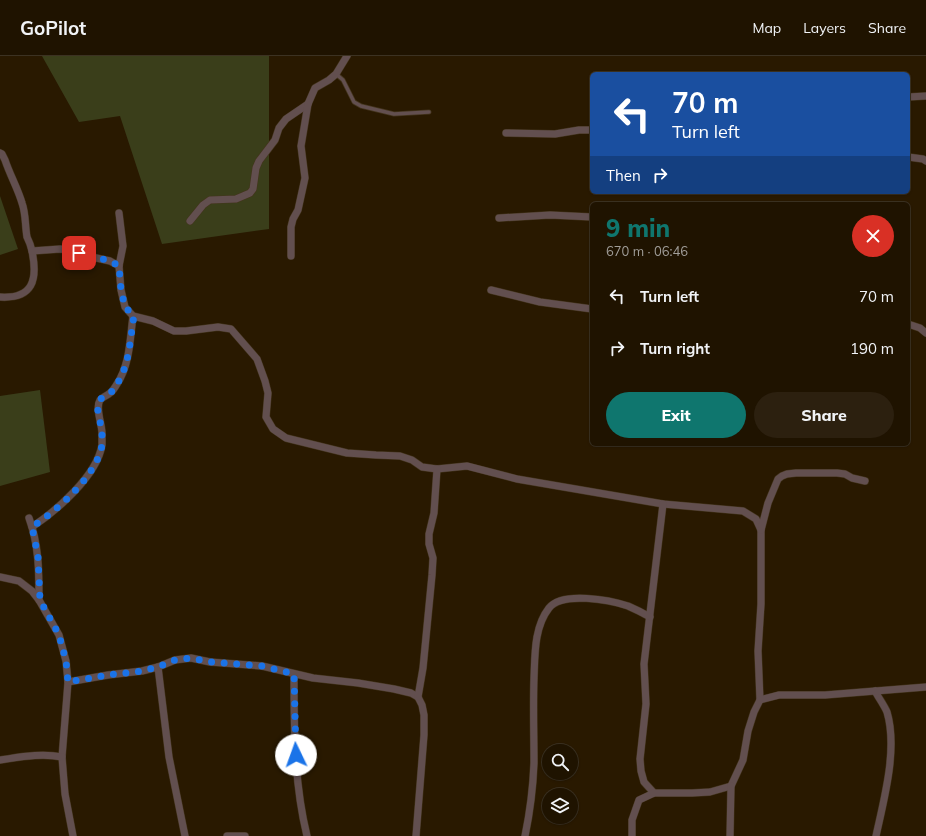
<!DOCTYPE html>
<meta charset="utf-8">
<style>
:root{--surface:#1f1300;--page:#2c200f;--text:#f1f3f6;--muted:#a19e99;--line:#3c3222;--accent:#0f766e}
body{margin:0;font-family:Mulish,sans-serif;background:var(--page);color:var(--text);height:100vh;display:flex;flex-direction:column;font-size:15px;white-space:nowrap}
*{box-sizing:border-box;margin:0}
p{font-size:13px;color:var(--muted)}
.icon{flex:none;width:22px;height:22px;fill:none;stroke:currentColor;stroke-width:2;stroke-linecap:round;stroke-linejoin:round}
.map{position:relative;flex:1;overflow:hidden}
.panel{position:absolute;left:590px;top:146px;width:320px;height:244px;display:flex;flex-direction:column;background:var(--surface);border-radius:6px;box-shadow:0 1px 3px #0004,0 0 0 1px var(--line)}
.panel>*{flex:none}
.hud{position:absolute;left:590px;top:16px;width:320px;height:122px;border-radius:6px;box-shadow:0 1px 3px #0004,0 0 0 1px var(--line);background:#1a4fa0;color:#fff;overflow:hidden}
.buttons{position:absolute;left:542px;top:688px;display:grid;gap:8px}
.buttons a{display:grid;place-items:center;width:36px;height:36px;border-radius:50%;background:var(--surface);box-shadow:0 1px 3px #0004,0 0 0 1px var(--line);font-size:20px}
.pin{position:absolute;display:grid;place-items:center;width:34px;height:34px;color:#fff;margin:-17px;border-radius:8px;box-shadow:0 2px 6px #0006}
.me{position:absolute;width:44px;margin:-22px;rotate:357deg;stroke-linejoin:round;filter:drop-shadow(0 0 3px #0008)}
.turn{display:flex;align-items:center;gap:14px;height:84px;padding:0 16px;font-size:18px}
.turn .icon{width:52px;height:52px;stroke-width:2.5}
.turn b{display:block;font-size:28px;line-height:34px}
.then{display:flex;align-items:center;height:38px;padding:0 16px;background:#0003;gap:8px;font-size:15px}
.round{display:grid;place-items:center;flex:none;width:42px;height:42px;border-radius:21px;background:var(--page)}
.headline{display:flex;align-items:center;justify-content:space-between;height:68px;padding:0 16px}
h1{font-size:24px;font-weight:800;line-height:30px;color:var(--accent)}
.cta{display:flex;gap:8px;margin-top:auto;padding:8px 16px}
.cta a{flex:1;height:46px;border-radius:24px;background:var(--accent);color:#fff;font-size:16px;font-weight:800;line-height:46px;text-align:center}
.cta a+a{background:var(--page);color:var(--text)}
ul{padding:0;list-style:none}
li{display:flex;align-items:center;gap:12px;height:52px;padding:0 16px}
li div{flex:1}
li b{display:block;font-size:15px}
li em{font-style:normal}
header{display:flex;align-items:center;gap:24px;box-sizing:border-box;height:56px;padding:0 20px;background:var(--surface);border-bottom:1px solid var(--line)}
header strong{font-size:19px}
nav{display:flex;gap:22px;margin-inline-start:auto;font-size:14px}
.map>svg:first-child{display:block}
.green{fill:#3a3e1a}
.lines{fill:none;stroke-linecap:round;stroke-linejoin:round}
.lane-casing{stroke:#44351d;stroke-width:5}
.street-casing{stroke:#44351d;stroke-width:8}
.lane{stroke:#624f4f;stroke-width:3.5}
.street{stroke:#624f4f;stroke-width:7}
.route{stroke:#1a73e8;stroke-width:7;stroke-dasharray:0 12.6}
</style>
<header>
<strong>GoPilot</strong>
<nav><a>Map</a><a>Layers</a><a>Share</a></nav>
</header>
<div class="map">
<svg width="926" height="780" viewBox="0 0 926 780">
<rect width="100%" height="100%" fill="#291900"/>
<g class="green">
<path d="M42,0H269V173L162,188L120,60L79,66Z"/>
<path d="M0,140L18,193L0,199Z"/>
<path d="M40,334L50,416L0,430V340Z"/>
</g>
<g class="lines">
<g class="lane-casing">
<path id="lane" d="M336,18L343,24L354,46L361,50L394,58L429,56"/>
</g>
<g class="street-casing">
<g id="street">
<path d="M908,41L926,40"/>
<path d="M506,77L555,78L579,74H592"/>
<path d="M0,97L2,98L5,104C10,119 18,133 22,147C26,158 25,170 27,181C29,185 31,190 32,195C38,224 33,243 0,241"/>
<path d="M908,101L923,103L926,105"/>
<path d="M119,157L123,190L119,210L121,234L125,251L133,260L153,265L174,275H186L218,271L231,273L257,303L265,325L268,337L266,361L273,373L286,382L347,397L376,399L400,400L412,404L422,411L437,413L467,410L517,423L663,448L743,455L756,463L761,474V548L758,595L760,644"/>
<path d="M499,162L550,159L592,161"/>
<path d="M190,165L203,149L210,144L236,143L250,137L253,133L256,112L259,105L275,84L279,72L286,63L308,48"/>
<path d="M32,195L60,193L71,194L92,201L110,205L119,210"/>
<path d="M291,200V171L293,163L298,154L305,122L301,90L308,48L315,32L329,24L336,18L347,0"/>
<path d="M491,234L540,246L592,253"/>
<path d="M908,268L920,272L926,277"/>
<path d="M29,462C39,489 39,516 39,544"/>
<path d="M32,471C56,455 97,420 102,389C102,386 102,381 102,377C102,368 95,352 100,344C102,341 107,340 110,337C113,335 115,331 117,328C130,308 130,283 133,260"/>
<path d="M761,474L768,447L778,423L782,420L787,418L796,417H837L845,418L852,422L865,425"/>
<path d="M0,521L19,525L32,535L39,544L59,579L66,605L68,626L62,701L65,738L73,780"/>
<path d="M158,611L169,701L185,780"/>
<path d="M294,618C294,672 294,727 307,780"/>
<path d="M68,626L108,619L142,615L158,611L175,604L191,602L210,606L262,610L313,622L358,627L394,633L411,637L418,641L422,649L424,659V679L416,780"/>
<path d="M875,635C878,641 884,649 887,656C898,693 884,743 876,780"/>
<path d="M418,641L423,612L432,519L433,502L429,488V478L434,457L437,413"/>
<path d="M0,704C21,701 41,697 62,701"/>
<path d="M654,737L644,726L641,715L640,703L646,648L644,608L663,448"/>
<path d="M227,780H245"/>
<path d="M525,780C530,756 533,732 534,707C534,679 533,651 534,622C535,599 534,571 549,552C562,535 610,544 628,550C635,553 643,557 650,561"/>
<path d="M632,780V764L639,744L654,737H692L710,736L731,730L743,704L748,675L754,656L760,644L779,639H825L926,631"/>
<path d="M730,780L731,730"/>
</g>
</g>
<use href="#lane" class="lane"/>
<use href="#street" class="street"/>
</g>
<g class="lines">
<path class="route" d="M79,197L110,205L119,210L121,234L125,251L134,260C130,282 130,308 117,328C115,331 113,335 110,337C107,340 102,341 100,344C94,353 102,368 102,377C102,381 102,386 102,389C97,420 56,455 32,471L38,500L40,544L59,579L66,605L68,626L108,619L142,615L158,611L175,604L191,602L210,606L262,610L294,618L296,699"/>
</g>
</svg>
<div class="buttons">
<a><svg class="icon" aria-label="search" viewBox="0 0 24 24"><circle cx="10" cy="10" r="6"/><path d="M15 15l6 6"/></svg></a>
<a><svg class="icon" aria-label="layers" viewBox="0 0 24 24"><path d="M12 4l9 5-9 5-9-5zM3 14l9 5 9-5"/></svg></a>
</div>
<div class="pin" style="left:79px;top:197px;background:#d93025"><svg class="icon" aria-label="arrive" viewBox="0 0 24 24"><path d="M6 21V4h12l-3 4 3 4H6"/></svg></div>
<svg class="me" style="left:296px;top:699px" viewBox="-20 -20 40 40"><circle r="19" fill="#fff"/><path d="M0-13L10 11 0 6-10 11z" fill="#1a73e8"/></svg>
<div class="hud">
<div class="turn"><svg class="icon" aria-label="left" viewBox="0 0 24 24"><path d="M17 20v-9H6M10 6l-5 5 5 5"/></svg><div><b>70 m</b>Turn left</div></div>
<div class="then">Then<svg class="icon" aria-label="right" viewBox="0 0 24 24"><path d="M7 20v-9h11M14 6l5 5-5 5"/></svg></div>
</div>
<section class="panel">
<div class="headline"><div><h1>9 min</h1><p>670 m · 06:46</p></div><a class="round" style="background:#d93025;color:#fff"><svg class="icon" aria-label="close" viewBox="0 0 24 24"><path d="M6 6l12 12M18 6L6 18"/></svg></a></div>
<ul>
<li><svg class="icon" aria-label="left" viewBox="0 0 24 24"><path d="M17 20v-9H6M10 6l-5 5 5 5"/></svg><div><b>Turn left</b></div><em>70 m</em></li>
<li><svg class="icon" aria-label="right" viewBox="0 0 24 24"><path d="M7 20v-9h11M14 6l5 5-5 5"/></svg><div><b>Turn right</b></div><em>190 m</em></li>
</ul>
<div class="cta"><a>Exit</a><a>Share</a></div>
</section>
</div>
